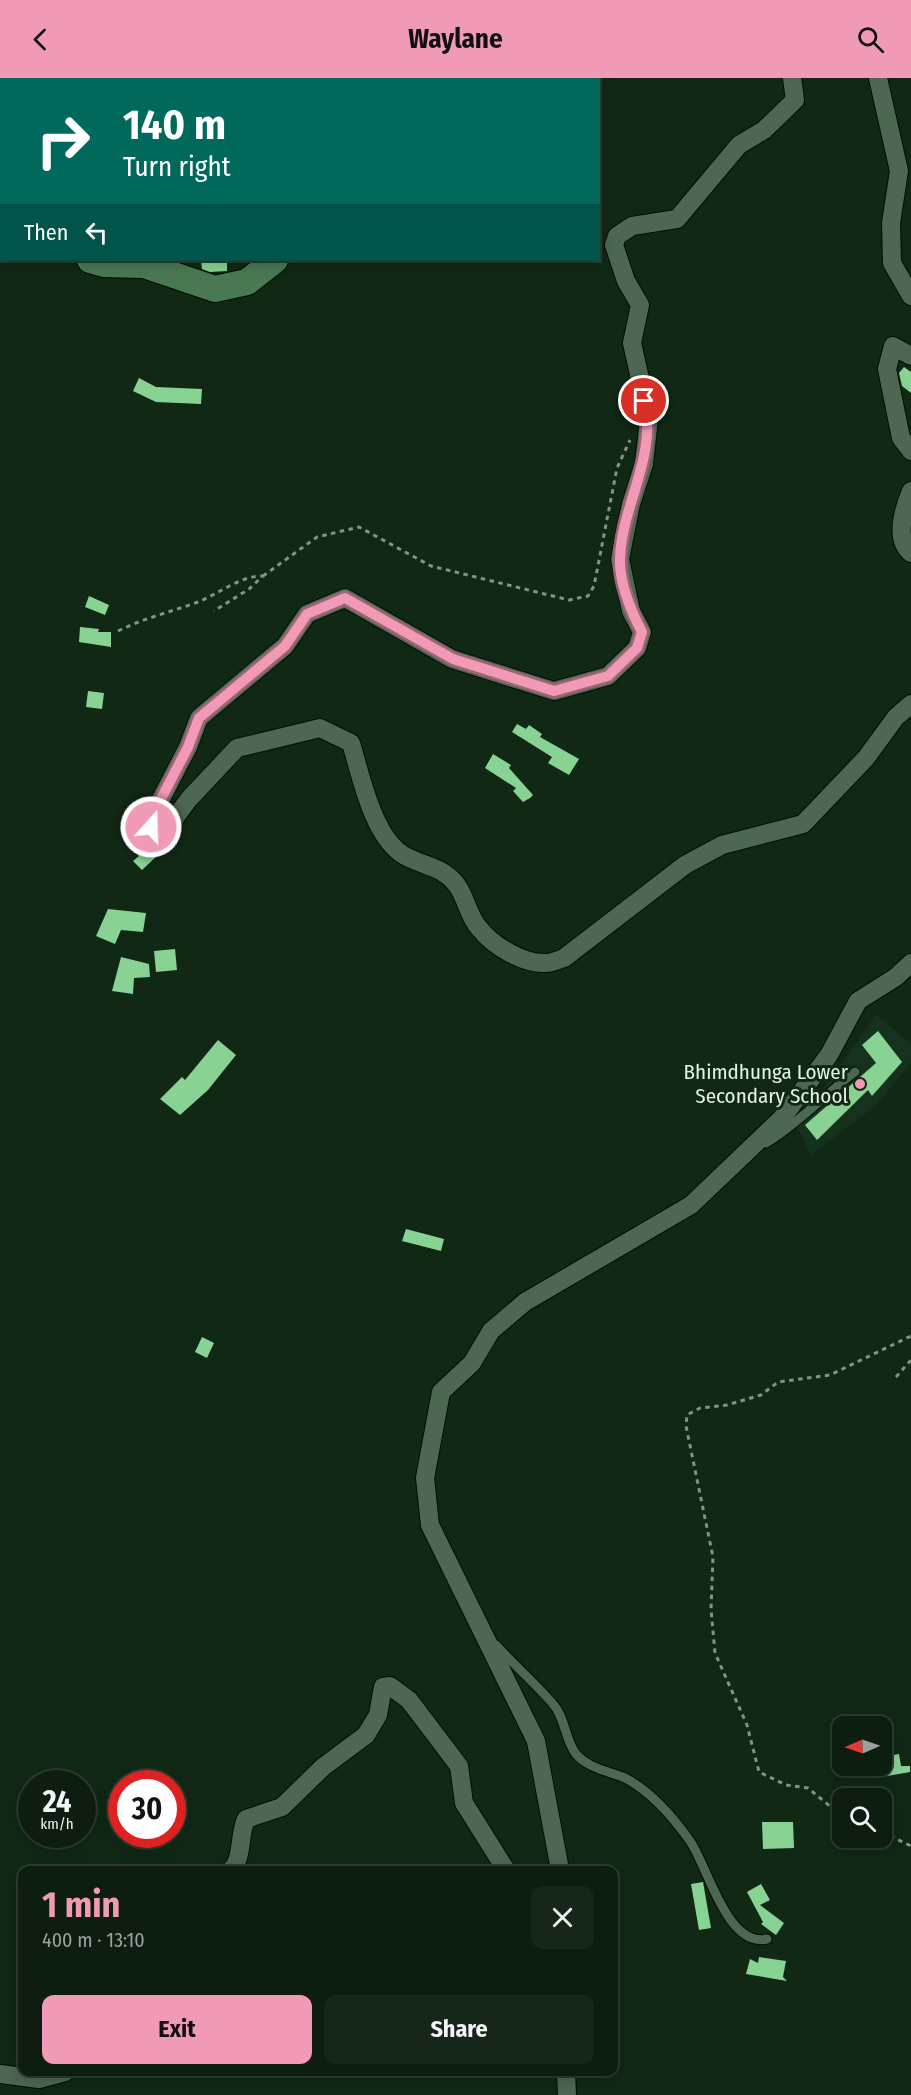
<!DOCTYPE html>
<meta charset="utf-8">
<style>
:root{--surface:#0d1e10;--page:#162719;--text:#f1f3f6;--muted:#9aa29f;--line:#2d3c30;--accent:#f09ab6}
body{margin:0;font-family:"Fira Sans Condensed",sans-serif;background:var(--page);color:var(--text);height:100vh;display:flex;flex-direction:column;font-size:22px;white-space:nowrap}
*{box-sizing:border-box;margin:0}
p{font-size:20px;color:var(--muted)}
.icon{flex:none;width:33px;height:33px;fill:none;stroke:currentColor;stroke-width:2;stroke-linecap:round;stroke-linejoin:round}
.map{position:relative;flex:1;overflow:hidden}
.side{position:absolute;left:18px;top:1788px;width:600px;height:210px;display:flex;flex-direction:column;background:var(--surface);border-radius:12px;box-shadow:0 3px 15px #0003,0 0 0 2px var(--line)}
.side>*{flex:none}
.top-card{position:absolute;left:0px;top:0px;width:600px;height:183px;box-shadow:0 3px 15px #0003,0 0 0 2px var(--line);background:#00695c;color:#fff;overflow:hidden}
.needle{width:39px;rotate:268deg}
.buttons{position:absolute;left:832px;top:1638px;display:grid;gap:12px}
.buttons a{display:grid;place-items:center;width:60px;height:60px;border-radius:12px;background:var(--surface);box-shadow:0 3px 15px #0003,0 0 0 2px var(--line);font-size:30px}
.speed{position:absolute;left:18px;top:1692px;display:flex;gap:12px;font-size:30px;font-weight:700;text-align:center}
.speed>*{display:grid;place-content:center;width:78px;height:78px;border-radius:50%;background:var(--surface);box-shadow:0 3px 15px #0003,0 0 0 2px var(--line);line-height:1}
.speed small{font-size:15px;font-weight:400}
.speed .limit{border:9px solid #d22;background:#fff;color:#111}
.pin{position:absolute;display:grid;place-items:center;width:51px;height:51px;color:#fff;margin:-26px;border:3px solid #fff;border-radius:50%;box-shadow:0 2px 6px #0007}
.me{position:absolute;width:66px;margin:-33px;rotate:20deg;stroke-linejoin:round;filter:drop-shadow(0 0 4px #0008)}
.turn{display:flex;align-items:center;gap:21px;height:126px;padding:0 24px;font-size:27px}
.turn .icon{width:78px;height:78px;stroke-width:2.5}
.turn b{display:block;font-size:42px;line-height:51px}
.then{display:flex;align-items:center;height:57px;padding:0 24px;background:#0003;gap:12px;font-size:22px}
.round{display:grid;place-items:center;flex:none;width:63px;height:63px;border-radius:12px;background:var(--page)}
.headline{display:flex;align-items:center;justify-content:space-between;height:102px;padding:0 24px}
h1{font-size:36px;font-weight:700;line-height:45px;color:var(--accent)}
.action{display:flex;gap:12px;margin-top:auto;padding:12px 24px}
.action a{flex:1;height:69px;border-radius:12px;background:var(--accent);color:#111;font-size:24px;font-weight:700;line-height:69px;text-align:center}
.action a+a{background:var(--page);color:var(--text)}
header{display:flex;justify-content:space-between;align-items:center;height:78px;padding:0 24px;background:var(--accent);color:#111;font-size:27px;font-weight:700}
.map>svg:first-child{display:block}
.built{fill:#15331c}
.building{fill:#88d294}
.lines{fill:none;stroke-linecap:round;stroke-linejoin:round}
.lane-casing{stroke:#001102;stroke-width:11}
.street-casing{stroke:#001102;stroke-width:20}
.secondary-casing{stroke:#001102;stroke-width:28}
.path{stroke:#829484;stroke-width:3;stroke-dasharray:4.5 4.5;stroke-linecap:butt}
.lane{stroke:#4d6751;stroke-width:9}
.street{stroke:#4d6751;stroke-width:18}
.secondary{stroke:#497953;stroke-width:26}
.route-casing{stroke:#9c6476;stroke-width:15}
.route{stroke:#f09ab6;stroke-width:10}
.poi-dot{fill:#f09ab6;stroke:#112815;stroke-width:2}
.labels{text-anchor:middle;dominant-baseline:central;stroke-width:6;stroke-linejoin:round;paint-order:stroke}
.poi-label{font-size:21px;fill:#e4f2e5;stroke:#112815;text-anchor:end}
</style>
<header><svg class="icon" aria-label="back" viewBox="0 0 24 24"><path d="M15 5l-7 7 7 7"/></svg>Waylane<svg class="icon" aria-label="search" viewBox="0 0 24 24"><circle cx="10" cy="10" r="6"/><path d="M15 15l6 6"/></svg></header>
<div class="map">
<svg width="911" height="2017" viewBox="0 0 911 2017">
<rect width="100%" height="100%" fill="#112815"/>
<path class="built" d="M876,937L911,966V985L875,1028L811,1077L797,1048Z"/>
<g class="building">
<path d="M201,182H227V193L210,194L202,191Z"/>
<path d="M904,289L911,294V315L902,308L899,295Z"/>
<path d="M139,300L156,309L202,311L201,326L156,324L133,313Z"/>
<path d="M89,518L109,527L105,537L85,529Z"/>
<path d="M80,549L99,551L98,554H111V569L79,564Z"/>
<path d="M88,613L104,615L102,631L86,629Z"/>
<path d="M517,646L526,651L529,647L542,656L540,659L579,681L569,697L548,685L552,679L512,654Z"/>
<path d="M493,676L511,687L509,690L533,717L530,720L523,724L513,713L516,710L485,690Z"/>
<path d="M140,757L158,777L142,792L133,783L139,778L129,767Z"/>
<path d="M108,831L146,835L143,854L121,852L115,866L96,858Z"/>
<path d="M175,871L177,892L156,894L154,873Z"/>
<path d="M121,879L149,886L150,899L134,900L133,916L112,913Z"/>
<path d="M878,953L902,984L872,1018L868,1012L817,1062L805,1047L876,985L862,967Z"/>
<path d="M218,962L236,977L208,1012L180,1037L160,1021L182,999L185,1002Z"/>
<path d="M406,1151L444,1161L441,1173L402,1163Z"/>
<path d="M202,1259L214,1265L207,1280L195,1274Z"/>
<path d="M899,1676L901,1688H910V1694L876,1700L874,1688H882V1679Z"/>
<path d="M762,1744H793L794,1770L763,1771Z"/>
<path d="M703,1804L711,1850L699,1852L691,1806Z"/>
<path d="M761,1806L770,1822L760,1827L784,1845L776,1857L761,1846L763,1844L747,1814Z"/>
<path d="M759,1879L786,1883L783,1899L787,1903L746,1896L750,1881L758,1885Z"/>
</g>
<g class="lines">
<g class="lane-casing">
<g id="lane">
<path d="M766,1065C799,1045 824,1017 855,994"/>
<path d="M496,1567C514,1587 536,1606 553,1626C565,1639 565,1662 576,1676C588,1690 608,1693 625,1700C652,1714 673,1739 690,1763C708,1789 727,1870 767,1861"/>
</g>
</g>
<g class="street-casing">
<g id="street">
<path d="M792,0L795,22L764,52L739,67L677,141L632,148L617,158L614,167L626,203L640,227L632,265L649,341L644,386L631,426L620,481L631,533L642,554L637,570L608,598L554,613L452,581L345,520L307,536L285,568L199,640L188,669L149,744L155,754L163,756L189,721L237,670L320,650L351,665C361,698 373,760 405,778C423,788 442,788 456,806C466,818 468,838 479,850C493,868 523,886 546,885C552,885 558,882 564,880L685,787L722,767L803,746L866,680L896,639L911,626"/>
<path d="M878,0L899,93L891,145L892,185L911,218"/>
<path d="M911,278L893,268L887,291L901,360L911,373"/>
<path d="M911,413C904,430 894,461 911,475"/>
<path d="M231,1792C243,1781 239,1756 246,1741L282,1729L323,1689L366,1657L378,1637L383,1609L390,1608L409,1622L459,1688L464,1725L506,1792"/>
<path d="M560,1792L536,1663L430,1447L425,1400L441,1314L472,1285L491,1253L525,1224L691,1127L782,1040L829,977L858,923L896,899L911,885"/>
<path d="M566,1994L567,2017"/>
<path d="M0,1996L39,2001L65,1994"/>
</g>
</g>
<g class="secondary-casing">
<g id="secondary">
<path d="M279,0V2"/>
<path d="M0,161L2,163"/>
<path d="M90,182L104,186L144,187L215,211L247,204L275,182"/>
</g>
</g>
<g class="path">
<path d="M263,498L317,459L359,449L431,488L569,522L588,518L594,508L617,390L630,362"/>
<path d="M118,553C144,540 171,534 198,524C218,516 242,497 263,498L249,511L214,533"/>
<path d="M896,1299L911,1282"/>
<path d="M843,1739L808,1710L786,1707L759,1694L747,1647L715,1575L711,1531L713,1479L686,1348L687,1337L700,1330L727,1327L761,1317L778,1304L830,1297L911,1258"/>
<path d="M882,1754L911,1768"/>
</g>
<use href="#lane" class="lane"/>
<use href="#street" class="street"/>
<use href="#secondary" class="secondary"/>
</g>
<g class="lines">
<g class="route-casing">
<path id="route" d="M151,749L149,744L188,669L199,640L285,568L307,536L345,520L453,581L554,613L608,598L637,570L642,554C631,533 619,505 620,480C622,426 658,377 644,323"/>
</g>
<use href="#route" class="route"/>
</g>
<circle class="poi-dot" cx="860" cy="1006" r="6"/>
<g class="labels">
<g class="poi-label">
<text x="848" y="994">Bhimdhunga Lower<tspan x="848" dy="24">Secondary School</tspan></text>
</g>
</g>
</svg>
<div class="buttons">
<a><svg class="needle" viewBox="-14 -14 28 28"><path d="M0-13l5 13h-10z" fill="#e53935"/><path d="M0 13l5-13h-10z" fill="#9aa29f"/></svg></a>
<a><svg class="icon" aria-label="search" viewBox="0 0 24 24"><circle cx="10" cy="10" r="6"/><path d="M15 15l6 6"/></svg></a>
</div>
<div class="speed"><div>24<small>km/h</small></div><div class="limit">30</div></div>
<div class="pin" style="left:644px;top:323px;background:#d93025"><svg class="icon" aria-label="arrive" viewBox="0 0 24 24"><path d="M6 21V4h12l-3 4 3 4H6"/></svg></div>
<svg class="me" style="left:151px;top:749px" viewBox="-20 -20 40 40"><circle r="17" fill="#f09ab6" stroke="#fff" stroke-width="3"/><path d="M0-11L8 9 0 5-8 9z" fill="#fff"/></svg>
<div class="top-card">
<div class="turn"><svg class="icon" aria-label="right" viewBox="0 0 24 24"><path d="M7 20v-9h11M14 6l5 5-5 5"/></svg><div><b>140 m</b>Turn right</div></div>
<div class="then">Then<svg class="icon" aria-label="left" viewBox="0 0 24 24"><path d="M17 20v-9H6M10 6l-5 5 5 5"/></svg></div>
</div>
<section class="side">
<div class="headline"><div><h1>1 min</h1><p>400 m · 13:10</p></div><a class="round"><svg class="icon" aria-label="close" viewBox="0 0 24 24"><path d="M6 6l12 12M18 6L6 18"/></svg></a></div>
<div class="action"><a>Exit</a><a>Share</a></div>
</section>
</div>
